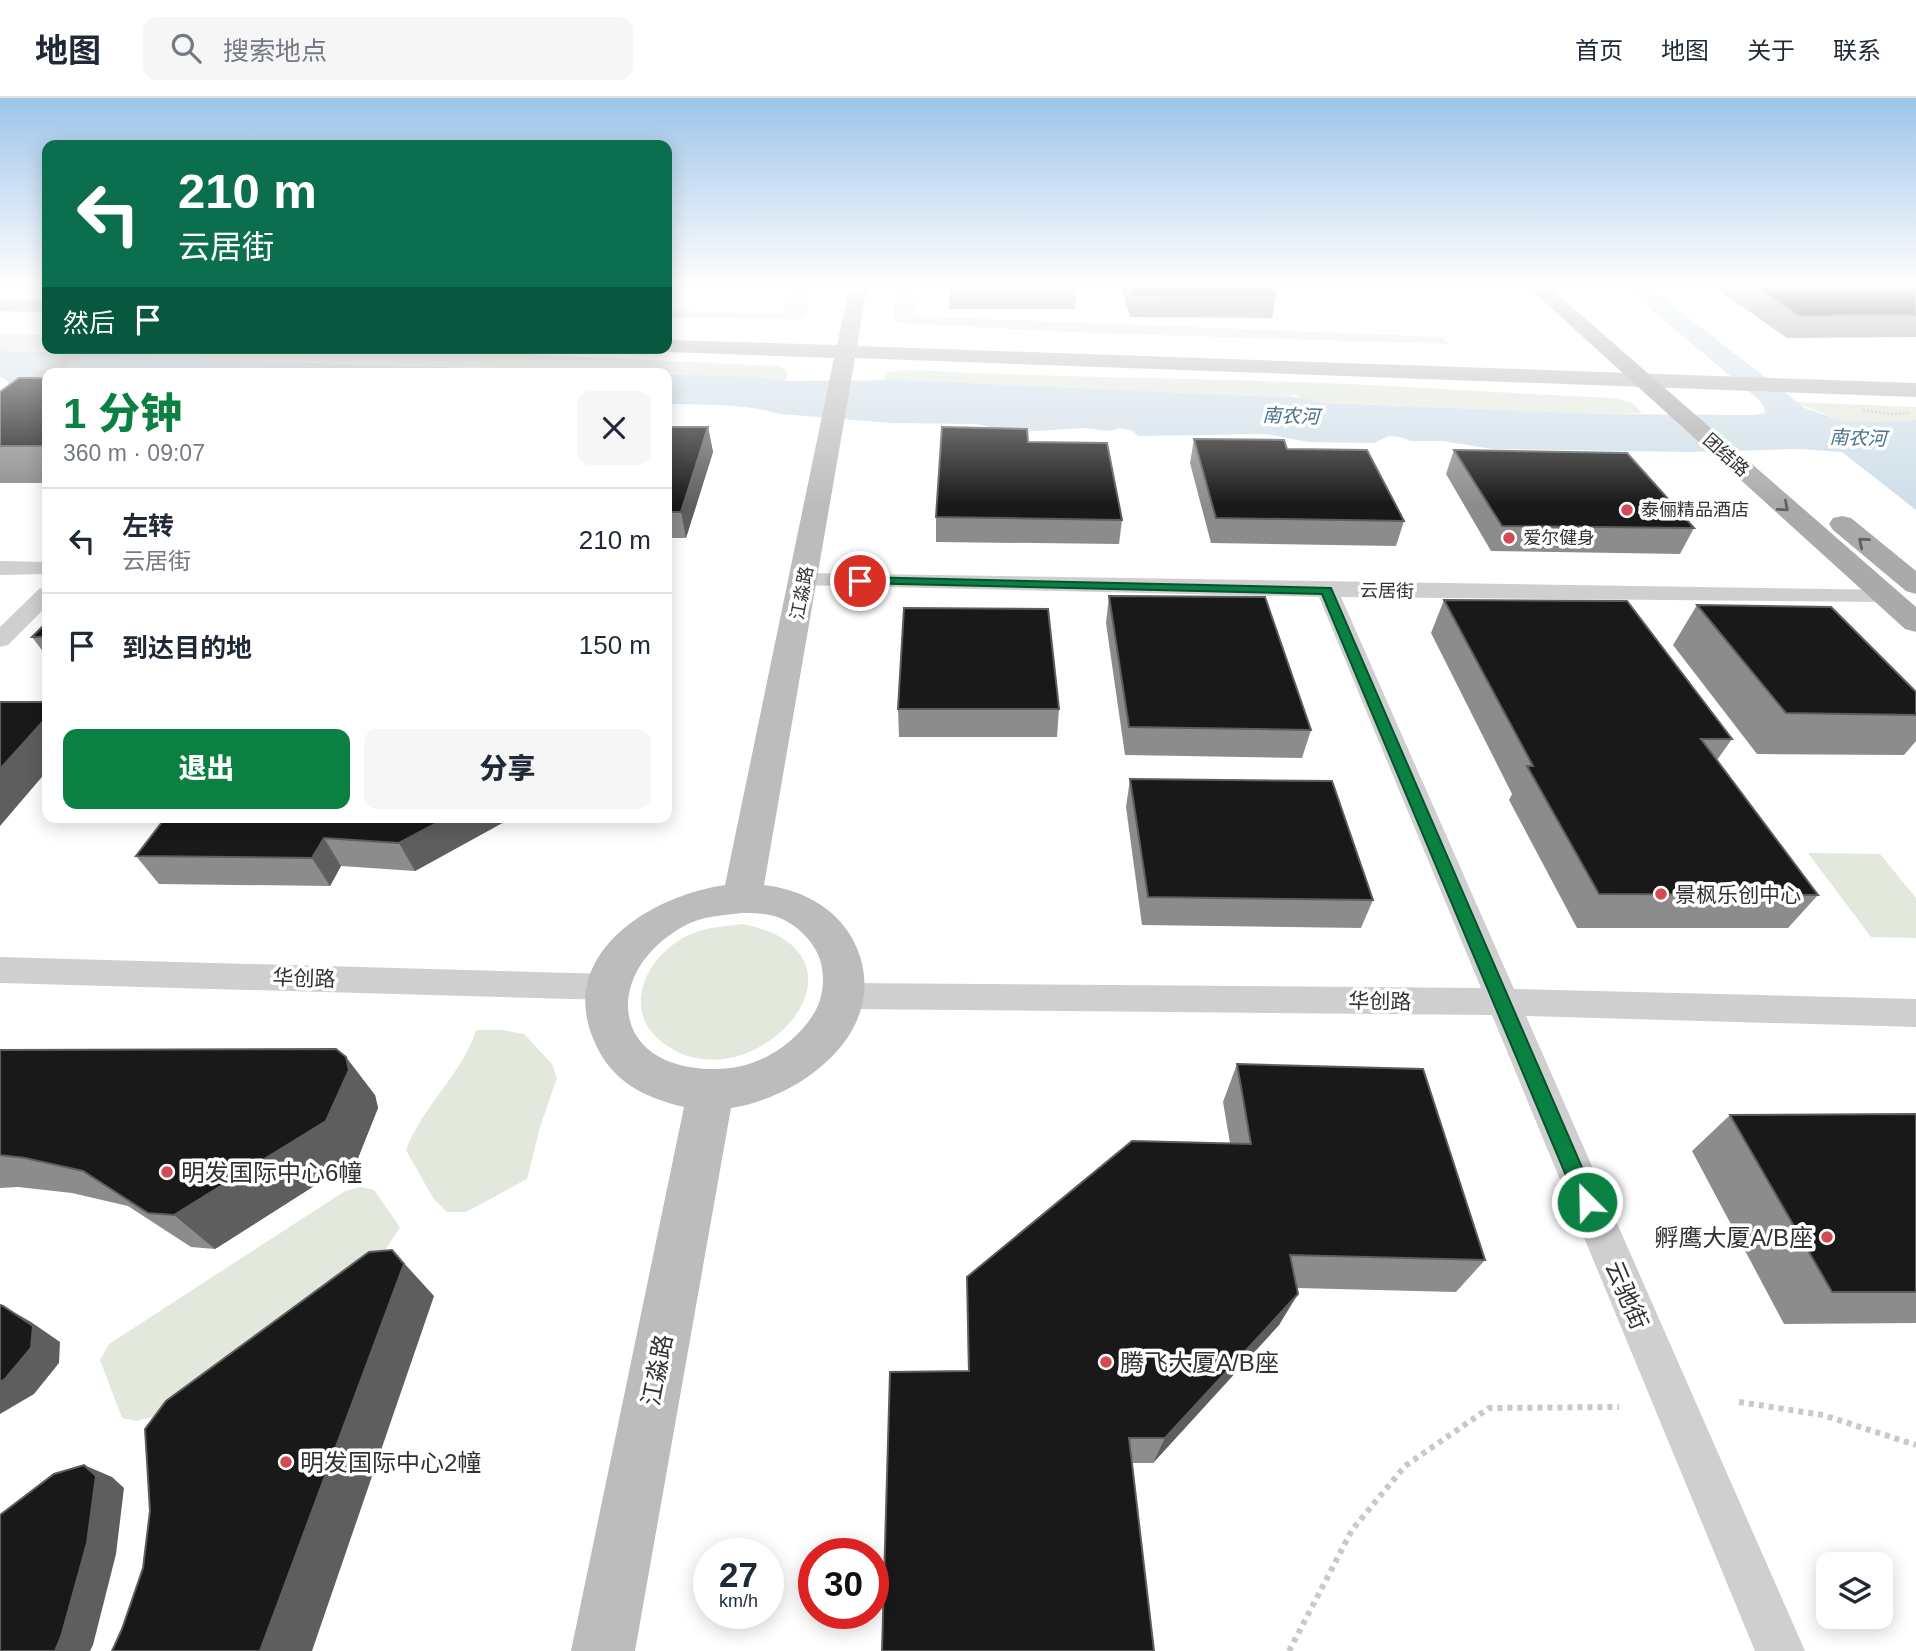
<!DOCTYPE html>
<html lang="zh">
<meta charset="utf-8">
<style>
:root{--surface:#fff;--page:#f6f6f7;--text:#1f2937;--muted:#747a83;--line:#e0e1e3;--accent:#0b8043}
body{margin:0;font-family:Helvetica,"Noto Sans SC",sans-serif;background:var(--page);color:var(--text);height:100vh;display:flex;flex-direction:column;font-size:26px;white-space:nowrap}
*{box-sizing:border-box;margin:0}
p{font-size:23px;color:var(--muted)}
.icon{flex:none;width:38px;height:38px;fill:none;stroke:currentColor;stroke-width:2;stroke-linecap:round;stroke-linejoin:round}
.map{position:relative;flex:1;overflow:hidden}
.side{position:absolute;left:42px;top:270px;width:630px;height:455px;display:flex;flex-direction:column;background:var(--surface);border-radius:14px;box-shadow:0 4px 18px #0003}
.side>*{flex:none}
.banner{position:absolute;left:42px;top:42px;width:630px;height:214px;border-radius:14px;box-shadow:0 4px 18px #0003;background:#0b6e4f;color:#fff;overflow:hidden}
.tools{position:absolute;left:1816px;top:1454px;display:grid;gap:14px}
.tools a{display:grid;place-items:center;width:77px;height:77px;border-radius:14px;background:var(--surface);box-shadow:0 4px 18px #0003;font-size:35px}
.speed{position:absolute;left:693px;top:1440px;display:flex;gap:14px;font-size:35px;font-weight:700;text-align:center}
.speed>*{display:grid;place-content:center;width:91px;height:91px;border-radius:50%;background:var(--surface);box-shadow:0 4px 18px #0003;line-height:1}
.speed small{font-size:18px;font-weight:400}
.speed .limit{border:10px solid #d22;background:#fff;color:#111}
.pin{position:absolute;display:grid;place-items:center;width:60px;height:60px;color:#fff;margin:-30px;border:4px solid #fff;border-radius:50%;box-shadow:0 2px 7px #0007}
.me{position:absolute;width:77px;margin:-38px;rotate:337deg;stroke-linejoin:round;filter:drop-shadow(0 0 5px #0008)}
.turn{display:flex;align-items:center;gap:24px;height:147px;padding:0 21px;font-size:32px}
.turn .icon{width:91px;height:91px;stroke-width:2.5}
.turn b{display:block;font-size:49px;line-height:60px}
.then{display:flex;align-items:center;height:66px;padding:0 21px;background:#0003;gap:14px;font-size:26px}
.round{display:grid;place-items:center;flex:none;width:74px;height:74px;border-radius:14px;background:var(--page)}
.headline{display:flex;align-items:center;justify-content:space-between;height:119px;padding:0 21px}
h1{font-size:42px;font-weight:800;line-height:52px;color:var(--accent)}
.cta{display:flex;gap:14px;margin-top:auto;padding:14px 21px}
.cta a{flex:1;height:80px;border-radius:14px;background:var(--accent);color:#fff;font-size:28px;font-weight:800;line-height:80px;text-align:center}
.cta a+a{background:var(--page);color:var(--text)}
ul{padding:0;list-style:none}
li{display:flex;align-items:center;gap:21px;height:105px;padding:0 21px;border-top:2px solid var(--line)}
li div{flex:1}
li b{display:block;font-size:26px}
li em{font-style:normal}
header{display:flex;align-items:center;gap:42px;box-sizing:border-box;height:98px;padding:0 35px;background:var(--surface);border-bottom:2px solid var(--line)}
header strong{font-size:33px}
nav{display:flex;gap:38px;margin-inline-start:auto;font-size:24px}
.search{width:490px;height:63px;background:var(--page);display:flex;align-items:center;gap:18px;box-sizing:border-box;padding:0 24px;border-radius:14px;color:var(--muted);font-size:26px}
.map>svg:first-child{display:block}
.green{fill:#e2e8dc}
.water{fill:#cedee8}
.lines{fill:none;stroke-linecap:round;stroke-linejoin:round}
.path-far1{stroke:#c9c9c9;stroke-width:2.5;stroke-dasharray:2 2;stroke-linecap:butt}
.path{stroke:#c9c9c9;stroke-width:6;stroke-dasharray:5 5;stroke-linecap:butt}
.street{fill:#cfcfcf;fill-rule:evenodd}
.secondary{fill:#bcbcbc;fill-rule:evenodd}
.primary{fill:#aaa;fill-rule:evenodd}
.wall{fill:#8c8c8c}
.shaded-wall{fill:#5e5e5e}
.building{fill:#191919;stroke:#5e5e5e;stroke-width:2}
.oneway{stroke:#626262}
.route{fill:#0b8043;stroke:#07532c;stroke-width:2}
.poi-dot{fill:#d24a54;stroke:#fff;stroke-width:2.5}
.labels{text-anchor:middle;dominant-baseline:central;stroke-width:7;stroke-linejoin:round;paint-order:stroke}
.far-street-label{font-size:18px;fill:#323232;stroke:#fff}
.far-poi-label{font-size:18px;fill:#323232;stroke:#fff;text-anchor:start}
.far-water-label{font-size:19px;font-style:italic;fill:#48718c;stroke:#fff}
.poi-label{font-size:21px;fill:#323232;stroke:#fff;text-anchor:start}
.street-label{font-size:21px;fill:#323232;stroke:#fff}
.near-poi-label{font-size:24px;fill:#323232;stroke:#fff;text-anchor:start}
.near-street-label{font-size:24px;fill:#323232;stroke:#fff}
</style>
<header>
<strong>地图</strong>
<div class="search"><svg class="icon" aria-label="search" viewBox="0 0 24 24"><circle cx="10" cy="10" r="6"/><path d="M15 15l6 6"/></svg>搜索地点</div>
<nav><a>首页</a><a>地图</a><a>关于</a><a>联系</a></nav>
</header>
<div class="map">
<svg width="1916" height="1553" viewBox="0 0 1916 1553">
<rect width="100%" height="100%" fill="#fff"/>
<g class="green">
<path d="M790,189H813L805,218L798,221L667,220V212L782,216Z"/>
<path d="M896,189H915L913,218L1443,239L1449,246L1091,235L900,225L893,221Z"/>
<path d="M0,236L47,237V250H54L50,254L0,253Z"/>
<path d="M103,250H387L776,268L785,271L788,276L785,283L667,275L158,260L98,255Z"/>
<path d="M906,272C1046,279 1185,280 1325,285C1422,289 1518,296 1615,300L1632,305L1642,315L1607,316L1310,304L1295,297L1277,299L903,282L881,283L888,275Z"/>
<path d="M1795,304L1916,309V322L1867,324L1839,322Z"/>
<path d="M1808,755L1880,756L1916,800V840L1871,839Z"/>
<path d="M743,826C892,857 751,1012 663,945C619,912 647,855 691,836C708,829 725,828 743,826Z"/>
<path d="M476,932H501L524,936L552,966L557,980L540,1029L527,1081L466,1114H447L433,1100L406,1052C423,1007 463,975 476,932Z"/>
<path d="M361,1089L374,1092L400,1129L377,1165L159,1317L137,1323L122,1320L100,1262L109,1246L345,1093Z"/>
</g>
<g class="water">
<path d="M1624,189H1649L1805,310L1839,322L1867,324L1916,322V412L1842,354L1800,351L1689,354L1492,351L1443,343H1411L1400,339L1389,338L1374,345L1308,344L1266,336L1138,338L1133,333L1120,330L1110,333L1083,330L1021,334L974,326L893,325L780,316C744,305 704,307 667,306V276L757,279L789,283L903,282L1277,299C1296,296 1310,304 1328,305L1607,316L1755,317L1765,315L1764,309L1758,301Z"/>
<path d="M0,253L106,255L158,260L633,275H47V288L8,286L7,282L0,279Z"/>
</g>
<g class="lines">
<path class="path-far1" d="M1863,312L1892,316L1910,315"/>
<g class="path">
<path d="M1739,1304L1823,1317L1916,1347"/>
<path d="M1289,1553L1352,1432L1405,1368L1489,1310L1619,1309"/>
</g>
<g class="street">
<path d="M73,250H92L59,275H47V284L0,314V301Z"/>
<path d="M0,463L47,464V476L0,477Z"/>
<path d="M805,475L1892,492L1895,497L1892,502L1884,504L1341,499L1514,891L1916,901V929L1526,918L1805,1553H1755L1492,917L843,911L831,907L827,898L831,889L843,885L1481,890L1319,499L797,487L794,482L797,477Z"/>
<path d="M47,489V508L8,547L0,549V529L39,491Z"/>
<path d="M0,859L609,876L621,880L625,889L621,898L609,902L0,885Z"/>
</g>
<g class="secondary">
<path d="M849,189H867L857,248L1916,285V299L855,260L764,787C799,791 834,808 852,840C898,925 808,998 731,1010L635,1553H571L684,1009C645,1000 613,984 596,947C553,858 649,798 725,787L834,260L667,254L658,250H667V242L837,247ZM742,815C752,815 764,815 774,818C796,824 819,847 822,870C827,901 813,923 790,943C768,962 740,972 712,971C605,970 603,867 690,825C706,818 725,817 742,815Z"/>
<path d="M0,201L47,202V214L0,213Z"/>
</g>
<g class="primary">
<path d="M1528,189H1549L1916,509V534L1905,531Z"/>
<path d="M1842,418L1851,420L1916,473V496L1906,493L1833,432L1829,426L1833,420Z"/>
</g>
</g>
<g class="wall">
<path d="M949,189L1077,190L1075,211H949Z"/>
<path d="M1121,189H1272L1276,198L1272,220L1130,219Z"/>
<path d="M1714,189H1916V239L1787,240Z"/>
<path d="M47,280V385H0V294Z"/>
<path d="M667,329H708L713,354L686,440H667Z"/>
<path d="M1194,341L1287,351L1404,423L1396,448L1211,445L1190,365Z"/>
<path d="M1028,344L1122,422L1119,446L936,444V419Z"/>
<path d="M1454,352L1694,430L1680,456L1491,453L1446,376Z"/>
<path d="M1109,498L1311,632L1302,660L1125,657L1106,525Z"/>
<path d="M1444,502L1732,641L1717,662L1818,797L1788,830H1577L1509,702L1512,696L1431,535Z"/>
<path d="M1697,507L1916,594V643L1904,657L1757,656L1673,547Z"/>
<path d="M47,524V559L32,539Z"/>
<path d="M898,611H1059L1057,639H899Z"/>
<path d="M1130,681L1373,802L1361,830L1142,827L1126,709Z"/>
<path d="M166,719H513L415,773L341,768L330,788L159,786L136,758Z"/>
<path d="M0,952L375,997L378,1010L358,1060L215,1151L191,1149L128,1108L72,1095L18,1089L0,1090Z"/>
<path d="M1237,966L1485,1162L1456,1194L1297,1190L1279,1227L1153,1365H1132L968,1273L967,1179L1230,1045L1223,1004Z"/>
<path d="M1916,1016V1225L1784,1226L1692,1053L1730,1017Z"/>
</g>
<g class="shaded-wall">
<path d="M708,329L713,354L686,440L681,414Z"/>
<path d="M47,619V673L0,728V671Z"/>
<path d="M448,719H513L415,773L399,745Z"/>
<path d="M324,740L341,768L330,788L312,760Z"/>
<path d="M346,959L375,997L378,1010L358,1060L215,1151L174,1117Z"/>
<path d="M392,1152L434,1198L312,1553H260Z"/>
<path d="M1298,1196L1279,1227L1153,1365L1165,1340Z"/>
<path d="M3,1208L31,1224L60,1244L59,1265L34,1296L0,1316V1284Z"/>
<path d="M84,1367L112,1379L124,1390L116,1456L93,1547L90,1553H55Z"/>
</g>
<g class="building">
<path d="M1130,189H1272L1276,198L1132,197Z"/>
<path d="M1756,189H1916V217L1799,218Z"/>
<path d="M19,280H47V348H0V294Z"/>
<path d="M667,329H708L681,414H667Z"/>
<path d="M942,329L1027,331L1028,344L1107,345L1122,422L936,419Z"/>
<path d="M1194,341L1284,342L1287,351L1367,352L1404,423L1216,420Z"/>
<path d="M1454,352L1627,355L1694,430L1502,428Z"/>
<path d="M1109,498L1265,499L1311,632L1129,629Z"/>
<path d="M1444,502L1627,503L1732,641H1701L1818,797L1599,796L1527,668H1533Z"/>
<path d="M1697,507L1831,509L1916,594V617L1786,615Z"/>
<path d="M904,510L1048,511L1059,611H898Z"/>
<path d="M47,524V539H32Z"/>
<path d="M0,604H47V619L0,671Z"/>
<path d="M1130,681L1332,683L1373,802L1148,799Z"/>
<path d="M166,719H448L399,745L324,740L312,760L136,758Z"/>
<path d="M336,951L346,959L349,972L326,1023L174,1117L148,1115L83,1073L25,1060L0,1057V952Z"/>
<path d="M1237,966L1423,971L1485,1162L1290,1157L1298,1196L1165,1340H1129L1154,1553H882L890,1274L969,1273L967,1179L1132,1043L1251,1046Z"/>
<path d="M1916,1016V1194H1832L1730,1017Z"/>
<path d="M392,1152L404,1166L260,1553H112L122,1531L143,1470L150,1413L145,1331L166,1303L369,1154Z"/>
<path d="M0,1207L3,1208L33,1228L31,1250L5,1281L0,1284Z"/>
<path d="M84,1367L96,1378L87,1445L61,1539L55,1553H0V1417L54,1376Z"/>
</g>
<defs><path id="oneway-chevron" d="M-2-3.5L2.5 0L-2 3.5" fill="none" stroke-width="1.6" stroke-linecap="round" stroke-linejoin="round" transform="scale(1.75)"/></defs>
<g class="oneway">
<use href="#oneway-chevron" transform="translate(1784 409) rotate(41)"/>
<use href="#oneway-chevron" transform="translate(1863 444) rotate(-140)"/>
</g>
<linearGradient id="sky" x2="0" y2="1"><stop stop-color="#9dc5e8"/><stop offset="0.46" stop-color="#fff"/><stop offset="1" stop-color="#fff" stop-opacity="0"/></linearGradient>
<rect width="1916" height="407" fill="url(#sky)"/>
<path class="route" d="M860,479L1331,490L1597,1104L1594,1111L1587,1114L1580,1111L1322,496L856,485V480Z"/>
<g class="poi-dot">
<circle cx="1627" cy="412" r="7"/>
<circle cx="1509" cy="440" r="7"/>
<circle cx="1661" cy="796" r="7"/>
<circle cx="167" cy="1074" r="7"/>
<circle cx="1827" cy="1139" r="7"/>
<circle cx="1106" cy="1264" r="7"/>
<circle cx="286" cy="1364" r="7"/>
</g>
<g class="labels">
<g class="far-street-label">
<text transform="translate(1726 357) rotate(42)">团结路</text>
<text transform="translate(1387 493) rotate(1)">云居街</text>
<text transform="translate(802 495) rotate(-79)">江淼路</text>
</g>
<g class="far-poi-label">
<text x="1641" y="412">泰俪精品酒店</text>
<text x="1523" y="440">爱尔健身</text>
</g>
<g class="far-water-label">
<text transform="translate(1291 318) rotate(2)">南农河</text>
<text transform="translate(1858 340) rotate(2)">南农河</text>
</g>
<g class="poi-label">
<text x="1675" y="796">景枫乐创中心</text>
</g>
<g class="street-label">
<text transform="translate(304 880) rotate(2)">华创路</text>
<text transform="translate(1380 903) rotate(1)">华创路</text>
</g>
<g class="near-poi-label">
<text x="181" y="1074">明发国际中心6幢</text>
<text x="1813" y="1139" text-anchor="end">孵鹰大厦A/B座</text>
<text x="1120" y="1264">腾飞大厦A/B座</text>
<text x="300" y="1364">明发国际中心2幢</text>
</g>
<g class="near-street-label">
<text transform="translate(1627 1197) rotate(67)">云驰街</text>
<text transform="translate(657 1272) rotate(-79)">江淼路</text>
</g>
</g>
</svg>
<div class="tools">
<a><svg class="icon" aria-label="layers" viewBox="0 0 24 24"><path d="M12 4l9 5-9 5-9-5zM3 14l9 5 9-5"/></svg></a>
</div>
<div class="speed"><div>27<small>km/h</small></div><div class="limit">30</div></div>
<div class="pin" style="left:860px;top:483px;background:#d93025"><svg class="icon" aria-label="arrive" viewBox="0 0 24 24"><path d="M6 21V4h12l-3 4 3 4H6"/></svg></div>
<svg class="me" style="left:1587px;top:1104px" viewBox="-20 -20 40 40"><circle r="17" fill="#0b8043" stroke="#fff" stroke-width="3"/><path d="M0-11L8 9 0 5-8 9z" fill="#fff"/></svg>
<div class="banner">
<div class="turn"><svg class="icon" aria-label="left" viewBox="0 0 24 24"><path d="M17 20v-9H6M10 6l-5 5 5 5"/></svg><div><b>210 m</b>云居街</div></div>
<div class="then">然后<svg class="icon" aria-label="arrive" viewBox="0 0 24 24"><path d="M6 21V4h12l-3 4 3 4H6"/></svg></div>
</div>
<section class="side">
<div class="headline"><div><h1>1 分钟</h1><p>360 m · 09:07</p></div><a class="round"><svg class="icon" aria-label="close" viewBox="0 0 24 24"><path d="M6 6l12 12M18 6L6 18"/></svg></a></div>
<ul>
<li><svg class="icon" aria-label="left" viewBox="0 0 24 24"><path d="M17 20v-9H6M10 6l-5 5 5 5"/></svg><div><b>左转</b><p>云居街</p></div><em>210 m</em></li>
<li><svg class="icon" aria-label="arrive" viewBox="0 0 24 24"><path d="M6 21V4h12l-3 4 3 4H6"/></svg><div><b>到达目的地</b></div><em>150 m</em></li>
</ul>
<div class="cta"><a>退出</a><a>分享</a></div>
</section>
</div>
